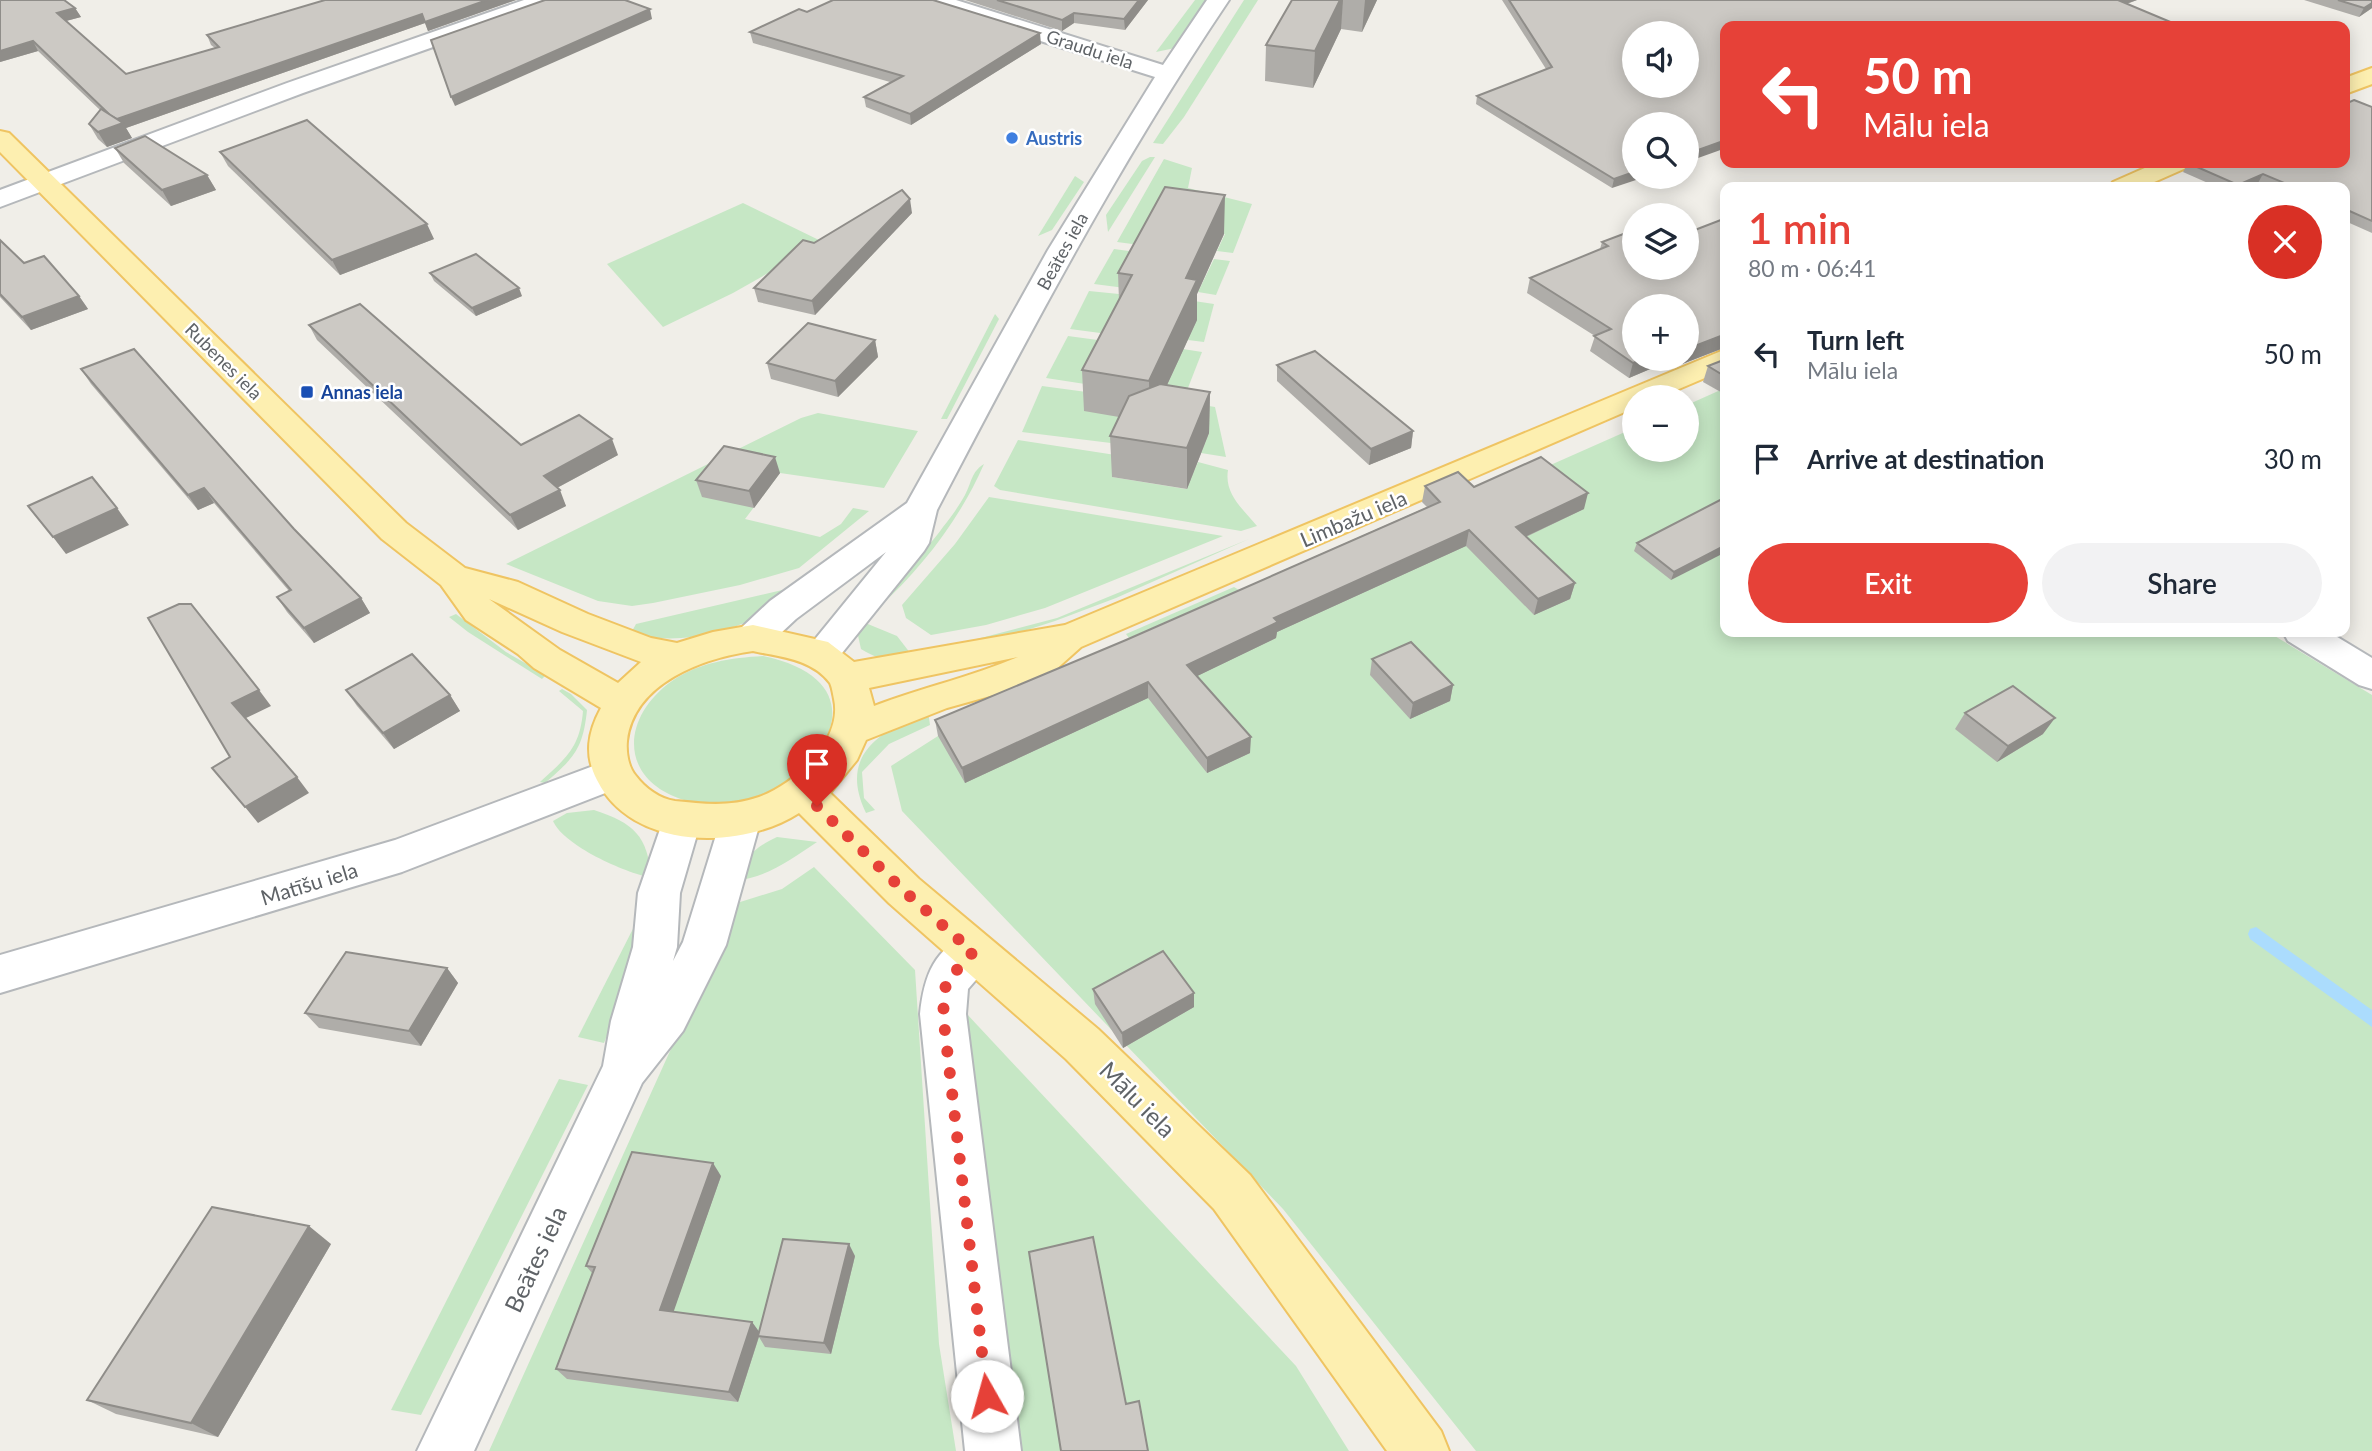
<!DOCTYPE html>
<meta charset="utf-8">
<style>
:root{--surface:#fff;--page:#f2f2f3;--text:#1f2937;--muted:#747a83;--accent:#e64138}
body{margin:0;font-family:Lato,sans-serif;background:var(--page);color:var(--text);height:100vh;display:flex;flex-direction:column;font-size:26px;white-space:nowrap}
*{box-sizing:border-box;margin:0}
p{font-size:23px;color:var(--muted)}
.icon{flex:none;width:38px;height:38px;fill:none;stroke:currentColor;stroke-width:2;stroke-linecap:round;stroke-linejoin:round}
.map{position:relative;flex:1;overflow:hidden}
.panel{position:absolute;left:1720px;top:182px;width:630px;height:455px;display:flex;flex-direction:column;background:var(--surface);border-radius:14px;box-shadow:0 4px 18px #0003}
.panel>*{flex:none}
.hud{position:absolute;left:1720px;top:21px;width:630px;height:147px;border-radius:14px;box-shadow:0 4px 18px #0003;background:#e64138;color:#fff;overflow:hidden}
.buttons{position:absolute;left:1622px;top:21px;display:grid;gap:14px}
.buttons a{display:grid;place-items:center;width:77px;height:77px;border-radius:50%;background:var(--surface);box-shadow:0 4px 18px #0003;font-size:35px}
.pin{position:absolute;display:grid;place-items:center;width:60px;height:60px;color:#fff;margin:-72px -30px;border-radius:50% 50% 50% 0;rotate:-45deg;box-shadow:0 0 7px #0007}
.pin .icon{rotate:45deg}
.me{position:absolute;width:77px;margin:-38px;rotate:353deg;stroke-linejoin:round;filter:drop-shadow(0 0 5px #0008)}
.turn{display:flex;align-items:center;gap:24px;height:147px;padding:0 28px;font-size:32px}
.turn .icon{width:91px;height:91px;stroke-width:2.5}
.turn b{display:block;font-size:49px;line-height:60px}
.round{display:grid;place-items:center;flex:none;width:74px;height:74px;border-radius:37px;background:var(--page)}
.head{display:flex;align-items:center;justify-content:space-between;height:119px;padding:0 28px}
h1{font-size:42px;font-weight:600;line-height:52px;color:var(--accent)}
.cta{display:flex;gap:14px;margin-top:auto;padding:14px 28px}
.cta a{flex:1;height:80px;border-radius:42px;background:var(--accent);color:#fff;font-size:28px;font-weight:600;line-height:80px;text-align:center}
.cta a+a{background:var(--page);color:var(--text)}
ul{padding:0;list-style:none}
li{display:flex;align-items:center;gap:21px;height:105px;padding:0 28px}
li div{flex:1}
li b{display:block;font-size:26px}
li em{font-style:normal}
.map>svg:first-child{display:block}
.green{fill:#c6e7c5}
.lines{fill:none;stroke-linecap:round;stroke-linejoin:round}
.stream{fill:#abdcfd;fill-rule:evenodd}
.minor-casing{stroke:#b5b8bb;stroke-width:4}
.major-casing{stroke:#efc462;stroke-width:4}
.minor{fill:#fff;fill-rule:evenodd}
.major{fill:#fdefb0;fill-rule:evenodd}
.wall{fill:#afada9;fill-rule:evenodd}
.shaded-wall{fill:#8f8d89}
.building{fill:#ccc9c4;stroke:#8f8d89;stroke-width:2;fill-rule:evenodd}
.route{stroke:#e64138;stroke-width:12;stroke-dasharray:0 21.6}
.shop-dot{fill:#3f7fe0;stroke:#fff;stroke-width:2.5}
.transit-dot{fill:#1a4fb4;stroke:#fff;stroke-width:2.5}
.labels{text-anchor:middle;dominant-baseline:central;stroke-width:5;stroke-linejoin:round;paint-order:stroke}
.far-street-label{font-size:18px;fill:#5f6367;stroke:#fff}
.far-shop-label{font-size:18px;font-weight:bold;fill:#366cbe;stroke:#fff;text-anchor:start}
.far-transit-label{font-size:18px;font-weight:bold;fill:#164399;stroke:#fff;text-anchor:start}
.street-label{font-size:21px;fill:#5f6367;stroke:#fff}
.near-street-label{font-size:24px;fill:#5f6367;stroke:#fff}
</style>
<div class="map">
<svg width="2372" height="1451" viewBox="0 0 2372 1451">
<rect width="100%" height="100%" fill="#f0eee8"/>
<g class="green">
<path d="M1195,0H1207L1175,48L1156,52Z"/>
<path d="M1244,0H1258L1184,117L1163,144L1153,143Z"/>
<path d="M1150,157H1155L1108,232L1106,215L1142,161Z"/>
<path d="M1164,159L1192,168L1188,188L1252,204L1233,253L1217,251L1225,234L1166,226L1155,247L1117,242Z"/>
<path d="M1075,176L1084,182L1052,230L1038,236Z"/>
<path d="M743,203L823,242L733,293L663,327L607,264Z"/>
<path d="M1114,249L1151,254L1133,289L1094,284Z"/>
<path d="M1214,259L1230,261L1216,295L1198,292Z"/>
<path d="M1089,291L1129,295L1123,336L1070,329Z"/>
<path d="M1194,301L1214,304L1204,342L1188,340Z"/>
<path d="M995,314L999,319L947,419H941Z"/>
<path d="M1068,336L1120,343L1098,386L1046,378Z"/>
<path d="M1183,349L1202,352L1186,393L1164,392Z"/>
<path d="M1042,386L1094,393L1138,420L1127,445L1022,432Z"/>
<path d="M1725,388L1726,632H2268L2372,695V1451H1476L1283,1209L902,811L891,766L938,736L1634,428V450H1687V405Z"/>
<path d="M1161,398L1215,407L1226,457L1201,453L1209,433Z"/>
<path d="M818,413L918,431L884,488L780,473L745,519L820,537L841,524L853,508L869,511L799,568L740,585L653,603L632,606L598,601L506,564L801,418Z"/>
<path d="M1018,440L1122,456L1112,477L1186,489L1198,462L1228,470C1224,494 1243,509 1257,526L1241,531L1000,490L994,486Z"/>
<path d="M984,464C960,519 922,568 878,608C889,582 925,553 943,527C951,517 959,506 965,495C972,482 971,472 984,464Z"/>
<path d="M989,497L1223,536L1045,608L986,625L931,635L906,618L902,605L955,544Z"/>
<path d="M1249,539L1116,598L1055,621L1008,636L935,650L1057,618Z"/>
<path d="M1234,587L1239,590L1129,638L1126,634Z"/>
<path d="M791,588C781,597 770,610 758,616C723,636 669,645 631,633L636,624Z"/>
<path d="M456,614L506,652L546,675L542,679L468,632L449,617Z"/>
<path d="M863,622L897,636L914,658C893,662 880,661 861,649L857,631Z"/>
<path d="M763,656C915,688 784,831 684,800C619,780 620,718 672,681C700,662 731,658 763,656Z"/>
<path d="M562,689L571,694L587,710C583,749 574,758 545,783L540,782C566,758 580,748 583,711L559,691Z"/>
<path d="M928,711L930,725L889,744L862,772L864,798L875,810L866,813C838,755 880,731 928,711Z"/>
<path d="M594,810C634,823 648,836 651,878C624,872 564,846 553,821L567,813Z"/>
<path d="M777,837L817,842C790,860 768,877 735,881C744,858 755,847 777,837Z"/>
<path d="M814,867L915,970L939,1344L956,1451H489L737,903L782,889Z"/>
<path d="M641,913L631,974L604,1043L578,1037Z"/>
<path d="M965,1012L1296,1366L1349,1451H1017Z"/>
<path d="M559,1079L588,1085L421,1415L391,1410Z"/>
</g>
<g class="lines">
<path class="stream" d="M2256,927L2372,1010V1027L2250,939L2248,934L2250,929Z"/>
<g class="minor-casing">
<g id="minor">
<path d="M524,0H555L552,5L303,93L0,207V190L287,83Z"/>
<path d="M923,0H956L1163,65L1207,0H1229C1119,163 1028,336 937,510L929,543L924,551L834,663L821,667L808,663L803,654L886,552L796,619L766,647L753,651L740,647L735,638L740,629L770,601L907,503L1048,250L1155,77L926,5Z"/>
<path d="M2283,632H2329L2372,658V689L2359,685L2288,641Z"/>
<path d="M612,759L626,763L632,774L626,785L402,872L0,993V955L395,840Z"/>
<path d="M741,803L755,808L761,819L726,945L683,1031L642,1083L474,1451H417L603,1066L611,1021L633,947L638,893L667,809L681,805L695,809L701,821L680,893L677,947L673,961L683,942L721,819L727,808Z"/>
<path d="M973,933L989,939L995,952L989,965L968,989L966,1014L1021,1451H965L920,1014C924,976 934,947 973,933Z"/>
</g>
</g>
<g class="major-casing">
<g id="major">
<path d="M2372,68V84L2345,94V78Z"/>
<path d="M0,131L9,133L406,523L465,568L518,582L588,614L651,638L677,643L713,632L753,625L828,642L854,662L1065,625L1726,349V369L1660,397H1634V408L1081,647L1053,672L1015,689L947,708L866,740L857,760L830,793L919,879L1098,1029L1250,1175L1441,1431L1449,1451H1387L1214,1209L1066,1059L889,903L799,813C740,851 631,850 597,780C584,755 588,732 601,708L534,668L518,654L466,620L441,585L382,539L0,152ZM489,599L562,632L641,662L618,683L560,650ZM753,651C780,657 812,659 830,683C832,687 833,694 834,699C843,740 795,784 759,797C730,807 705,804 675,801C660,799 645,788 636,776C628,767 626,752 627,741C634,682 704,658 753,651ZM1018,657C971,677 921,688 874,706L869,688Z"/>
<path d="M2156,163H2190L2186,168L2143,187H2109L2113,182Z"/>
</g>
</g>
<use href="#minor" class="minor"/>
<use href="#major" class="major"/>
</g>
<g class="wall">
<path d="M0,0L75,8L81,17L66,21L126,74L215,48L211,45L207,35L325,0H516L428,31L425,23L126,128L132,138L107,147L98,139L89,124L100,110L38,51L0,62Z"/>
<path d="M965,0H1148L1125,30L1074,23L1062,31Z"/>
<path d="M1292,0H1377L1362,32L1341,29L1313,88L1265,81L1266,45Z"/>
<path d="M1502,0H2137L2127,4L1726,26L1612,188L1476,104L1477,96L1546,69Z"/>
<path d="M2304,0H2372V8L2359,17Z"/>
<path d="M807,12L1041,44L911,125L866,107L864,97L890,82L753,43L750,32Z"/>
<path d="M2372,107V233L2345,221V187H2267L2258,183L2248,187H2217L2183,172L2188,163Z"/>
<path d="M115,148L207,175L216,190L171,206L124,163Z"/>
<path d="M220,152L434,239L340,275L228,166Z"/>
<path d="M912,213L815,315L758,302L754,288L814,243Z"/>
<path d="M1726,218V347L1677,366L1669,361L1629,378L1590,351L1595,336L1527,293L1530,278L1600,249L1602,242L1634,230V268H1687V233ZM1634,306H1687V359H1634Z"/>
<path d="M1224,234L1197,294V320L1167,385L1210,392L1209,433L1187,489L1112,477L1110,436L1119,417L1084,411L1082,370L1119,301L1118,273Z"/>
<path d="M0,240L24,263L79,296L88,309L31,330L0,297Z"/>
<path d="M430,273L522,296L476,316L434,281Z"/>
<path d="M309,325L521,445L618,455L557,488L566,506L518,530L317,340Z"/>
<path d="M875,340L878,357L838,397L771,379L767,363Z"/>
<path d="M1726,359V395L1703,382L1708,366Z"/>
<path d="M1277,365L1413,431L1411,448L1369,465L1277,381Z"/>
<path d="M81,369L294,529L361,598L370,613L314,643L287,612L277,597L289,591L214,503L198,510L91,384Z"/>
<path d="M780,473L754,508L702,497L696,480Z"/>
<path d="M1425,486L1474,487L1584,509L1526,537L1575,583L1570,599L1534,615L1466,546L1277,632L1276,638L1197,676L1250,753L1207,773L1148,698L965,783L938,736L935,720L1126,640L1427,507L1422,502Z"/>
<path d="M1726,497L1671,580L1634,551L1637,543Z"/>
<path d="M1372,659L1453,685L1450,701L1410,719L1370,675Z"/>
<path d="M346,690L450,695L460,711L394,749L357,706Z"/>
<path d="M1965,713L2043,734L1997,762L1955,729Z"/>
<path d="M447,968L458,983L421,1046L319,1028L305,1013Z"/>
<path d="M1093,989L1194,993V1007L1123,1048L1095,1004Z"/>
<path d="M721,1176L673,1312L752,1322L759,1332L855,1256L831,1354L765,1347L759,1337L738,1402L567,1379L556,1369L592,1273L586,1266Z"/>
<path d="M331,1244L218,1437L116,1414L87,1400Z"/>
</g>
<g class="shaded-wall">
<path d="M487,0H516L428,31L425,23L126,128L132,138L107,147L98,132L115,120L422,14Z"/>
<path d="M1139,0H1148L1125,30L1124,19Z"/>
<path d="M1340,0H1343L1341,29L1313,88L1315,51Z"/>
<path d="M1365,0H1377L1362,32Z"/>
<path d="M2118,0H2137L2114,8Z"/>
<path d="M2372,3V8L2359,17L2364,8Z"/>
<path d="M75,8L81,17L62,22L57,13Z"/>
<path d="M650,9L652,19L455,106L451,97Z"/>
<path d="M1074,13V23L1062,31V20Z"/>
<path d="M1040,33L1041,44L911,125L910,114Z"/>
<path d="M33,41L38,51L0,62V51Z"/>
<path d="M1726,140V148L1687,162V154Z"/>
<path d="M1634,172V177H1645L1612,188L1614,179Z"/>
<path d="M2263,174L2258,183L2248,187H2237L2238,185Z"/>
<path d="M207,175L216,190L171,206L162,190Z"/>
<path d="M1225,195L1224,234L1197,294V320L1150,422L1149,381L1186,278Z"/>
<path d="M910,199L912,213L815,315L812,301Z"/>
<path d="M427,224L434,239L340,275L332,260Z"/>
<path d="M519,288L522,296L476,316L472,308Z"/>
<path d="M79,296L88,309L31,330L22,317Z"/>
<path d="M1726,334V347L1677,366L1680,359H1687V349Z"/>
<path d="M875,340L878,357L838,397L835,381Z"/>
<path d="M1644,359H1670L1669,361L1629,378L1633,363Z"/>
<path d="M1210,392L1209,433L1187,489V448Z"/>
<path d="M1413,431L1411,448L1369,465L1371,449Z"/>
<path d="M612,439L618,455L551,491L544,476Z"/>
<path d="M775,457L780,473L754,508L749,491Z"/>
<path d="M204,488L214,503L198,510L188,495Z"/>
<path d="M560,490L566,506L518,530L510,515Z"/>
<path d="M1588,493L1584,509L1512,543L1516,527Z"/>
<path d="M117,508L129,525L66,554L53,537Z"/>
<path d="M1469,530L1466,546L1277,632L1276,638L1187,681V665L1274,618Z"/>
<path d="M1726,545V552L1671,580L1674,572Z"/>
<path d="M1575,583L1570,599L1534,615L1538,599Z"/>
<path d="M361,598L370,613L314,643L304,628Z"/>
<path d="M1148,682V698L965,783L962,768Z"/>
<path d="M1453,685L1450,701L1410,719L1413,703Z"/>
<path d="M259,690L271,706L244,719L232,703Z"/>
<path d="M450,695L460,711L394,749L383,733Z"/>
<path d="M2055,718L2043,734L1997,762L2008,746Z"/>
<path d="M1251,737L1250,753L1207,773V758Z"/>
<path d="M297,777L309,793L258,823L245,807Z"/>
<path d="M447,968L458,983L421,1046L409,1031Z"/>
<path d="M1194,993V1007L1123,1048L1122,1033Z"/>
<path d="M713,1163L721,1176L670,1322L660,1310Z"/>
<path d="M309,1226L331,1244L218,1437L191,1423Z"/>
<path d="M849,1244L855,1256L831,1354L824,1343Z"/>
<path d="M752,1322L760,1333L738,1402L729,1392Z"/>
</g>
<g class="building">
<path d="M0,0H64L75,8L57,13L126,74L219,47L207,35L325,0H487L425,22L422,14L117,119L110,115L33,41L0,51Z"/>
<path d="M545,0H625L650,9L451,97L431,40Z"/>
<path d="M833,0H933L1040,33L910,114L864,97L903,76L750,32L799,9L807,12Z"/>
<path d="M997,0H1139L1124,19L1074,13L1062,20Z"/>
<path d="M1292,0H1340L1315,51L1266,45Z"/>
<path d="M1509,0H2118L2180,26H1726V140L1687,154V124H1634V172L1614,179L1477,96L1552,67ZM1634,33H1687V86H1634Z"/>
<path d="M2338,0H2372V3L2364,8Z"/>
<path d="M2354,100L2372,107V221L2345,209V187H2294L2263,174L2238,185L2188,163H2345V104Z"/>
<path d="M101,109L123,123L98,132L89,124Z"/>
<path d="M307,120L427,224L332,260L220,152Z"/>
<path d="M145,136L207,175L162,190L115,148Z"/>
<path d="M1165,187L1225,195L1186,278L1197,280L1149,381L1082,370L1132,275L1118,273Z"/>
<path d="M902,190L910,199L812,301L754,288L803,240L814,243Z"/>
<path d="M1726,218V334L1687,349V306H1634V359H1644L1633,363L1594,336L1611,329L1530,278L1608,246L1602,242L1634,230V268H1687V233Z"/>
<path d="M0,240L24,263L44,256L79,296L22,317L0,294Z"/>
<path d="M476,254L519,288L472,308L430,273Z"/>
<path d="M360,304L521,445L579,415L612,439L544,476L560,490L510,515L309,325Z"/>
<path d="M808,323L875,340L835,381L767,363Z"/>
<path d="M134,349L294,529L361,598L304,628L277,597L291,590L204,488L188,495L81,369Z"/>
<path d="M1315,351L1413,431L1371,449L1277,365Z"/>
<path d="M1726,359V377L1708,366Z"/>
<path d="M1160,384L1210,392L1187,448L1110,436L1129,396Z"/>
<path d="M724,446L775,457L749,491L696,480Z"/>
<path d="M1541,457L1588,493L1516,527L1575,583L1538,599L1469,530L1274,618L1278,622L1187,665L1251,737L1207,758L1148,682L962,768L935,720L1126,640L1440,502L1425,486L1458,472L1474,487Z"/>
<path d="M92,477L117,508L53,537L28,506Z"/>
<path d="M1726,497V545L1674,572L1637,543Z"/>
<path d="M179,604H191L259,690L232,703L297,777L245,807L212,768L230,757L148,618Z"/>
<path d="M1411,642L1453,685L1413,703L1372,659Z"/>
<path d="M412,654L450,695L383,733L346,690Z"/>
<path d="M2013,686L2055,718L2008,746L1965,713Z"/>
<path d="M1163,951L1194,993L1122,1033L1093,989Z"/>
<path d="M346,952L447,968L409,1031L305,1013Z"/>
<path d="M632,1152L713,1163L660,1310L752,1322L729,1392L556,1369L595,1267L586,1266Z"/>
<path d="M212,1207L309,1226L191,1423L87,1400Z"/>
<path d="M1093,1237L1126,1404L1139,1401L1148,1451H1061L1029,1252Z"/>
<path d="M783,1239L849,1244L824,1343L758,1336Z"/>
</g>
<g class="lines">
<path class="route" d="M817,806L904,891L973,952L946,982L943,1014L987,1396"/>
</g>
<circle class="shop-dot" cx="1012" cy="138" r="7"/>
<rect class="transit-dot" x="300" y="385" width="14" height="14" rx="3.5"/>
<g class="labels">
<g class="far-street-label">
<text transform="translate(1090 49) rotate(18)">Graudu iela</text>
<text transform="translate(1062 251) rotate(-61)">Beātes iela</text>
<text transform="translate(224 361) rotate(45)">Rubenes iela</text>
</g>
<g class="far-shop-label">
<text x="1026" y="138">Austris</text>
</g>
<g class="far-transit-label">
<text x="321" y="392">Annas iela</text>
</g>
<g class="street-label">
<text transform="translate(1353 518) rotate(-23)">Limbažu iela</text>
<text transform="translate(309 883) rotate(-17)">Matīšu iela</text>
</g>
<g class="near-street-label">
<text transform="translate(1138 1099) rotate(45)">Mālu iela</text>
<text transform="translate(535 1259) rotate(-65)">Beātes iela</text>
</g>
</g>
</svg>
<div class="buttons">
<a><svg class="icon" aria-label="sound" viewBox="0 0 24 24"><path d="M4 9h4l5-4v14l-5-4H4zM17 9q2 3 0 6"/></svg></a>
<a><svg class="icon" aria-label="search" viewBox="0 0 24 24"><circle cx="10" cy="10" r="6"/><path d="M15 15l6 6"/></svg></a>
<a><svg class="icon" aria-label="layers" viewBox="0 0 24 24"><path d="M12 4l9 5-9 5-9-5zM3 14l9 5 9-5"/></svg></a>
<a>+</a>
<a>−</a>
</div>
<div class="pin" style="left:817px;top:806px;background:#d93025"><svg class="icon" aria-label="arrive" viewBox="0 0 24 24"><path d="M6 21V4h12l-3 4 3 4H6"/></svg></div>
<svg class="me" style="left:987px;top:1396px" viewBox="-20 -20 40 40"><circle r="19" fill="#fff"/><path d="M0-13L10 11 0 6-10 11z" fill="#e64138"/></svg>
<div class="hud">
<div class="turn"><svg class="icon" aria-label="left" viewBox="0 0 24 24"><path d="M17 20v-9H6M10 6l-5 5 5 5"/></svg><div><b>50 m</b>Mālu iela</div></div>
</div>
<section class="panel">
<div class="head"><div><h1>1 min</h1><p>80 m · 06:41</p></div><a class="round" style="background:#d93025;color:#fff"><svg class="icon" aria-label="close" viewBox="0 0 24 24"><path d="M6 6l12 12M18 6L6 18"/></svg></a></div>
<ul>
<li><svg class="icon" aria-label="left" viewBox="0 0 24 24"><path d="M17 20v-9H6M10 6l-5 5 5 5"/></svg><div><b>Turn left</b><p>Mālu iela</p></div><em>50 m</em></li>
<li><svg class="icon" aria-label="arrive" viewBox="0 0 24 24"><path d="M6 21V4h12l-3 4 3 4H6"/></svg><div><b>Arrive at destination</b></div><em>30 m</em></li>
</ul>
<div class="cta"><a>Exit</a><a>Share</a></div>
</section>
</div>
